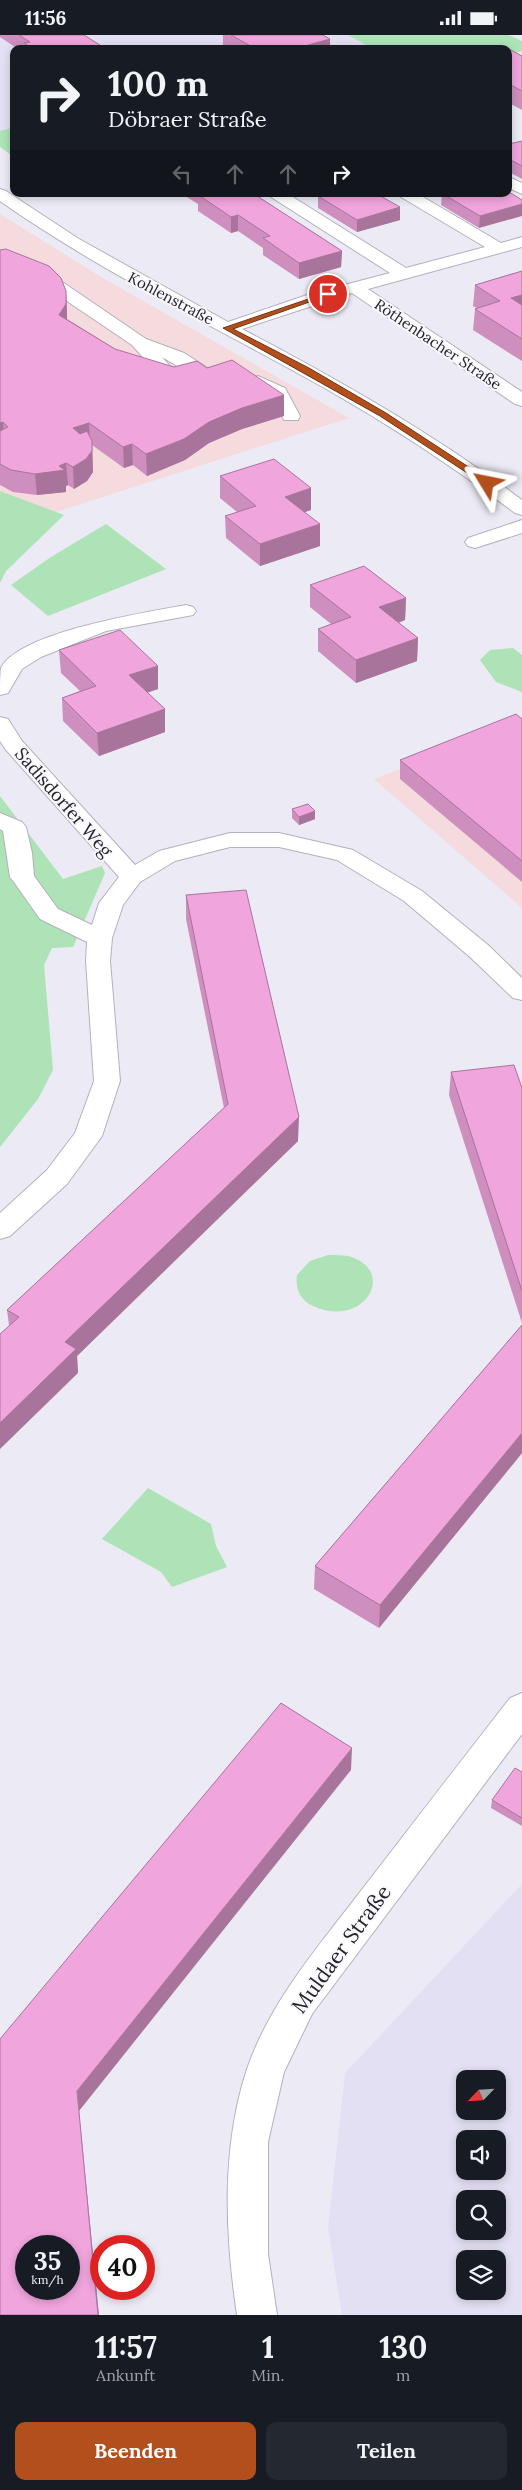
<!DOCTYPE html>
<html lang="de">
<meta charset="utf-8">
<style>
:root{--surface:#171b24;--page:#242831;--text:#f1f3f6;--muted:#9ea1a6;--accent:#b34f1c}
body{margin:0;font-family:Lora,serif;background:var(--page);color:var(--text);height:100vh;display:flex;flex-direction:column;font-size:19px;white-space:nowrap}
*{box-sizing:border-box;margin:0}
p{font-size:16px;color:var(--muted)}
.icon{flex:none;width:28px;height:28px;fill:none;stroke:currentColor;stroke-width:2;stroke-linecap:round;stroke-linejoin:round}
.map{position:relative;height:2280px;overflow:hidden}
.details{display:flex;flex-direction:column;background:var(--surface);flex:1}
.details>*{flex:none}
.top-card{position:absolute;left:10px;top:10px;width:502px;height:152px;border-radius:10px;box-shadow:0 2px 8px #0003;background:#171b24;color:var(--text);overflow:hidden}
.needle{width:32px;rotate:245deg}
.tools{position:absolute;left:456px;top:2035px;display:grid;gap:10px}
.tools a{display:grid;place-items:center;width:50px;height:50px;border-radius:10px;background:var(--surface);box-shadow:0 2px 8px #0003;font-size:25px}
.speed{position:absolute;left:15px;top:2200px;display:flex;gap:10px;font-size:25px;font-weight:700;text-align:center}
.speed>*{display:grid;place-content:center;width:65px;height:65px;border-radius:50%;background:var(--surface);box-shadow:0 2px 8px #0003;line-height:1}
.speed small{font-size:12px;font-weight:400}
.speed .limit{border:8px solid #d22;background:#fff;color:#111}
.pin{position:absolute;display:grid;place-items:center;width:42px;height:42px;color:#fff;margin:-21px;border:2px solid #fff;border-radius:50%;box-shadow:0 1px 5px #0007}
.me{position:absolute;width:55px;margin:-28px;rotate:305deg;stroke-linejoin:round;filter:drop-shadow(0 0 4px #0008)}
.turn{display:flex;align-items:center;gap:18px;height:105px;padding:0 15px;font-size:22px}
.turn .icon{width:65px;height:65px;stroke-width:2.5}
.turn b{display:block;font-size:35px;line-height:42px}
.lanes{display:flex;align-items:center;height:48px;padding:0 15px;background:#0003;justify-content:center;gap:25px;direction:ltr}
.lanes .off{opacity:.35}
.eta{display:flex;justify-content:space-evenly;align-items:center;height:85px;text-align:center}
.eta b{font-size:30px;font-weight:700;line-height:35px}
.primary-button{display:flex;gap:10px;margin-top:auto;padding:10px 15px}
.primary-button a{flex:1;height:58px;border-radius:10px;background:var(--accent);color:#fff;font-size:20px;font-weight:700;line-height:58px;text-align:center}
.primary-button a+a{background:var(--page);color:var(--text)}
.status{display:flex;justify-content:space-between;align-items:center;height:35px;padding:0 25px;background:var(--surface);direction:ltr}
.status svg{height:14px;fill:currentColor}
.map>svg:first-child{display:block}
.commercial{fill:#f5dade}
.built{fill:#e4e0f3;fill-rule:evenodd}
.green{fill:#ade3b7}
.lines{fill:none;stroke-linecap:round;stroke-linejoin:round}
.minor-casing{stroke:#b3b1bc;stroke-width:2}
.minor{fill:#fff;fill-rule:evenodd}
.wall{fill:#ce8ebe}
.shaded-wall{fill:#a8749b}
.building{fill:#f0a5dd;stroke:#a8749b;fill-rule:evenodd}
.route{fill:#b34f1c;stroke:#743312}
.labels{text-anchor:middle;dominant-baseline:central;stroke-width:4;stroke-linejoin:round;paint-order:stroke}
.far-street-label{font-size:15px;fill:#242428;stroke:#faf8ff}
.street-label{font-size:18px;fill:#242428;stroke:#faf8ff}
.near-street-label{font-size:21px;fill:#242428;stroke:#faf8ff}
</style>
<div class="status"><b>11:56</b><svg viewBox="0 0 49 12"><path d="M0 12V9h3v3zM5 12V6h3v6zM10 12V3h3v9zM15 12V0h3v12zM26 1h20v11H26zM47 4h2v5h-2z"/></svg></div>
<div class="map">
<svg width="522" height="2280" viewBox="0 0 522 2280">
<rect width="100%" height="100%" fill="#eceaf5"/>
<g class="commercial">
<path d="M0,179L101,242L349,383L0,495Z"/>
<path d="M522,688V873L374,744Z"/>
</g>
<g class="built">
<path d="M0,0H361L386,14H14V92L0,96Z"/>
<path d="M522,1849V2280H342L328,2193L345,2038ZM465,2044H498V2076H465ZM465,2104H498V2136H465ZM465,2164H498V2196H465ZM465,2224H498V2256H465Z"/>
</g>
<g class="green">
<path d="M348,0H509L522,6V16L509,20V14H373Z"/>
<path d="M14,92V122L0,112V96Z"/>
<path d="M0,456L64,480L6,536L0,548Z"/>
<path d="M106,489L166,534L48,581L11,550L51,522Z"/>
<path d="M513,613L522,620V657L496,647L480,625L490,615Z"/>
<path d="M0,761L63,844L102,831L105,838L73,912L52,913L44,930L53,1035L38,1064L0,1112Z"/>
<path d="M328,1220C334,1220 342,1220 348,1221C399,1235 364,1295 313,1271C300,1265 295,1253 297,1240L310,1226Z"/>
<path d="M148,1453L211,1489L216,1511L227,1532L172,1552L161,1537L102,1504Z"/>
</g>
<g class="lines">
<g class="minor-casing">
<g id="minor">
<path d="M509,142L522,148V159L509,153Z"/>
<path d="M0,154L6,156L79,204L228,287L310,259L390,238L271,162L269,159H288L406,233L485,212L401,162L399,159H418L501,208L522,202V212L368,254L522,357V371L515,369L352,258L242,294C339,345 434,399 522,465V480L515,478C455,433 393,392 328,355C218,293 104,239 0,166Z"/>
<path d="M0,218L33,227L146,304L184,318L212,336L220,334L226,335L229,339L226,343L209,347L203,346L162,322L181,344L178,348H166L132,310L21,235L0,228Z"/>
<path d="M258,341L285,353L300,381L298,385H284L271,360L252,350L249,346L252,342Z"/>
<path d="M522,485V498L475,513L468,511L465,507L468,503Z"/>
<path d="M186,570L193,572L196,576L193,580L106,596L41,622L22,634L8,658L0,660C0,652 0,640 1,633C19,597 147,577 186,570Z"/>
<path d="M0,682L8,684L22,706L135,830L159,816L230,798H279L353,815L422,856L488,910L522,943V965L513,963L470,922L404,866L337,825L279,812H230L175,826L140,847L123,870L112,903L110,926L120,1046L102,1101L67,1149L10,1201L0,1204V1178L47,1135L75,1098L94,1046L86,926L87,907L40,884L14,847L10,842L3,796L0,794V778L22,787L26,792L32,818L34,841L58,874L92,890L99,868L119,842L6,715L0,706Z"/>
<path d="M522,1658V1699L312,1979L284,2037L268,2107V2219L277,2280H237C225,2199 221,2113 247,2034C270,1967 318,1912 360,1857C410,1792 460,1727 510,1663Z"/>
</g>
</g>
<use href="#minor" class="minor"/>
</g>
<g class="wall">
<path d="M0,0H84L106,14H18L0,2Z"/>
<path d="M223,0H323L330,14H229L223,11Z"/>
<path d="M509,14L522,21V75L509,68Z"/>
<path d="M522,106V144L509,137V109Z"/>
<path d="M182,159H254L342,216L341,232L299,244L263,220V213L238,196L231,198L198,176V169Z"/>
<path d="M442,159H509L479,193L441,170Z"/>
<path d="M318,161L400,185L357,197L318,173Z"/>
<path d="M0,215L66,256L67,284L115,314L284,381L242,394L209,408L185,425L147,441L133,430L124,433L92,410L93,437L87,446L74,454L68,450L66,451V457L37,460L13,457L0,450Z"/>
<path d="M522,236V326L473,295L475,274L477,273L473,271L475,250Z"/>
<path d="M220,441L311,475L305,477L320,511L260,531L226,503L225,481L237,477L220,463Z"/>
<path d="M310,550L406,563L405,585L398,588L418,603L417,626L356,648L318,616V594L331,589L310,572Z"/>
<path d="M59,615L158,631V654L147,658L165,674V697L99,721L63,686L62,663L80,656L61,638Z"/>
<path d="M522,684V847L400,744V725Z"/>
<path d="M292,774L315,784L299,790L292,783Z"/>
<path d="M186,860L298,1106L77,1321L78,1338L9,1290L7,1275L224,1073L186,884Z"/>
<path d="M451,1037L522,1053V1288L449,1060Z"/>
<path d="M522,1290V1418L379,1593L314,1554L315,1531Z"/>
<path d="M522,1737V1791L491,1773L492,1765Z"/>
</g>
<g class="shaded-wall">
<path d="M330,4V14H308V10Z"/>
<path d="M522,169V181L479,193L480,181Z"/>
<path d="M400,172V185L357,197V185Z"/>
<path d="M238,180V196L231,198V182Z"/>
<path d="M342,216L341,232L299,244V228Z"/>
<path d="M66,256L67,276V290L59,280Z"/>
<path d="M522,260V280L511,263Z"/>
<path d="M284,360V381L242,394L209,408L185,425L147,441L146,419L209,387L242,373Z"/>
<path d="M3,387L4,402L0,419V388Z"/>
<path d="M89,388L90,409L73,393Z"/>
<path d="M92,406L93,437L87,446L74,454L73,432Z"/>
<path d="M132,409L133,430L124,433L123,412Z"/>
<path d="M66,428L68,450L66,451V457L37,460L35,439Z"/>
<path d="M311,453V475L284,484L285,462Z"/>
<path d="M320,489V511L260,531V509Z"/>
<path d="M406,563L405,585L378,595L379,572Z"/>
<path d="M418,603L417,626L356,648V625Z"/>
<path d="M158,631V654L130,663L129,640Z"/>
<path d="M165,674V697L99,721L97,698Z"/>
<path d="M315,776V784L299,790V782Z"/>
<path d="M299,1082L298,1106L77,1321L78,1338L0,1414V1388L65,1307Z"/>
<path d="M522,1398V1418L379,1593L380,1570Z"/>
<path d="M352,1713L351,1735L79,2076L99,2280H98L77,2056Z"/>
</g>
<g class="building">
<path d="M19,0H84L106,14H33L24,8L30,7Z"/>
<path d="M231,0H323L330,4L308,10L316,14H256Z"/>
<path d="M503,11L508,14H493Z"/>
<path d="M509,14L522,21V56L509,49Z"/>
<path d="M522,106V131L509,124V109Z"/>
<path d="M509,157L522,165V169L480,181L443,159H509Z"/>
<path d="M197,159H254L342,216L299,228L263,203L270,201L238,180L231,182Z"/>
<path d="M325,159H377L400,172L357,185L318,161Z"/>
<path d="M6,214L49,231L61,243L66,256V269L59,280L115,314L174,332L197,326L207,333L232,325L284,360L242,373L209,387L184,404L146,419L132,409L123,412L89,388L73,393L80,399L87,396L92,406V416L86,424L73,432L66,428L59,431L65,435L35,439L11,435L0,429V396L8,392L3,387L0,388V215Z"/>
<path d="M522,236V260L511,263L522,270V304L475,274L500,266L475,250Z"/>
<path d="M274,424L311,453L285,462L320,489L260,509L225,481L256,471L220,441Z"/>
<path d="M364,531L406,563L379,572L418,603L356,625L318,594L351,582L310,550Z"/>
<path d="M120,595L158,631L129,640L165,674L97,698L62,663L96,651L59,615Z"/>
<path d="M516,679L522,684V826L400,725Z"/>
<path d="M308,769L315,776L299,782L292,774Z"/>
<path d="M246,855L299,1082L65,1307L76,1314L0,1388V1299L19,1282L7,1275L228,1069L186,860Z"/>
<path d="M514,1030L522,1053V1256L451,1037Z"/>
<path d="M522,1290V1398L380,1570L315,1531Z"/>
<path d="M281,1668L352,1713L77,2056L98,2280H0V2004ZM26,2211H69V2254H26Z"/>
<path d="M515,1733L522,1737V1783L492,1765Z"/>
</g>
<path class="route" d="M326,258L332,259L233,294L309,333L386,378L490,446V449H484L380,381L223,293Z"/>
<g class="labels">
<g class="far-street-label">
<text transform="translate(171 263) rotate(28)">Kohlenstraße</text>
<text transform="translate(438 309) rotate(34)">Röthenbacher Straße</text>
</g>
<g class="street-label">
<text transform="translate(64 767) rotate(49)">Sadisdorfer Weg</text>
</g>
<g class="near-street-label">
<text transform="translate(341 1914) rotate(-54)">Muldaer Straße</text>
</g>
</g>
</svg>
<div class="tools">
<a><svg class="needle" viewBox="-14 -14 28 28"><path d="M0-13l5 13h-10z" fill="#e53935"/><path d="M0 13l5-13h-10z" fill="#9ea1a6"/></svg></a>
<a><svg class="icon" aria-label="sound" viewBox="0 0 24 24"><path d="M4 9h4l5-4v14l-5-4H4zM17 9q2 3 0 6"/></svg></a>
<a><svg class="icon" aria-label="search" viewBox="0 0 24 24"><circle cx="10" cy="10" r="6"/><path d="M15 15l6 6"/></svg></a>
<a><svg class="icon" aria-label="layers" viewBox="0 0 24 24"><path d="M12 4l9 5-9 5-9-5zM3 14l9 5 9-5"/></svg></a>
</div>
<div class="speed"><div>35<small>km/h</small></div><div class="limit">40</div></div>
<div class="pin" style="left:328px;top:259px;background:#d93025"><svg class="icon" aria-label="arrive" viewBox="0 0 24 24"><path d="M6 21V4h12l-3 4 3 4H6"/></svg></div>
<svg class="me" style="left:487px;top:448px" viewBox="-20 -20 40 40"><path d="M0-17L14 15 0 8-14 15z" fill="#b34f1c" stroke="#fff" stroke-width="4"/></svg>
<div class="top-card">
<div class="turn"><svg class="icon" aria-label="right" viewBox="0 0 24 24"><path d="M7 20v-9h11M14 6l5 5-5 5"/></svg><div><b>100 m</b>Döbraer Straße</div></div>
<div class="lanes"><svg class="icon off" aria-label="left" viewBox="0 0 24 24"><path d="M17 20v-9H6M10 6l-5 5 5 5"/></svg><svg class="icon off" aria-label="ahead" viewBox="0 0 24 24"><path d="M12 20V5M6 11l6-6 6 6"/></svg><svg class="icon off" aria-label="ahead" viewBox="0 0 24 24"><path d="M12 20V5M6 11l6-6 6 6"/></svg><svg class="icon" aria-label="right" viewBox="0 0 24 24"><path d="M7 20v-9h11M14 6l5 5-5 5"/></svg></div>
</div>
</div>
<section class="details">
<div class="eta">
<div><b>11:57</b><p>Ankunft</p></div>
<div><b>1</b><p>Min.</p></div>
<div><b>130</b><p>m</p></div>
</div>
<div class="primary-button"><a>Beenden</a><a>Teilen</a></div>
</section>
